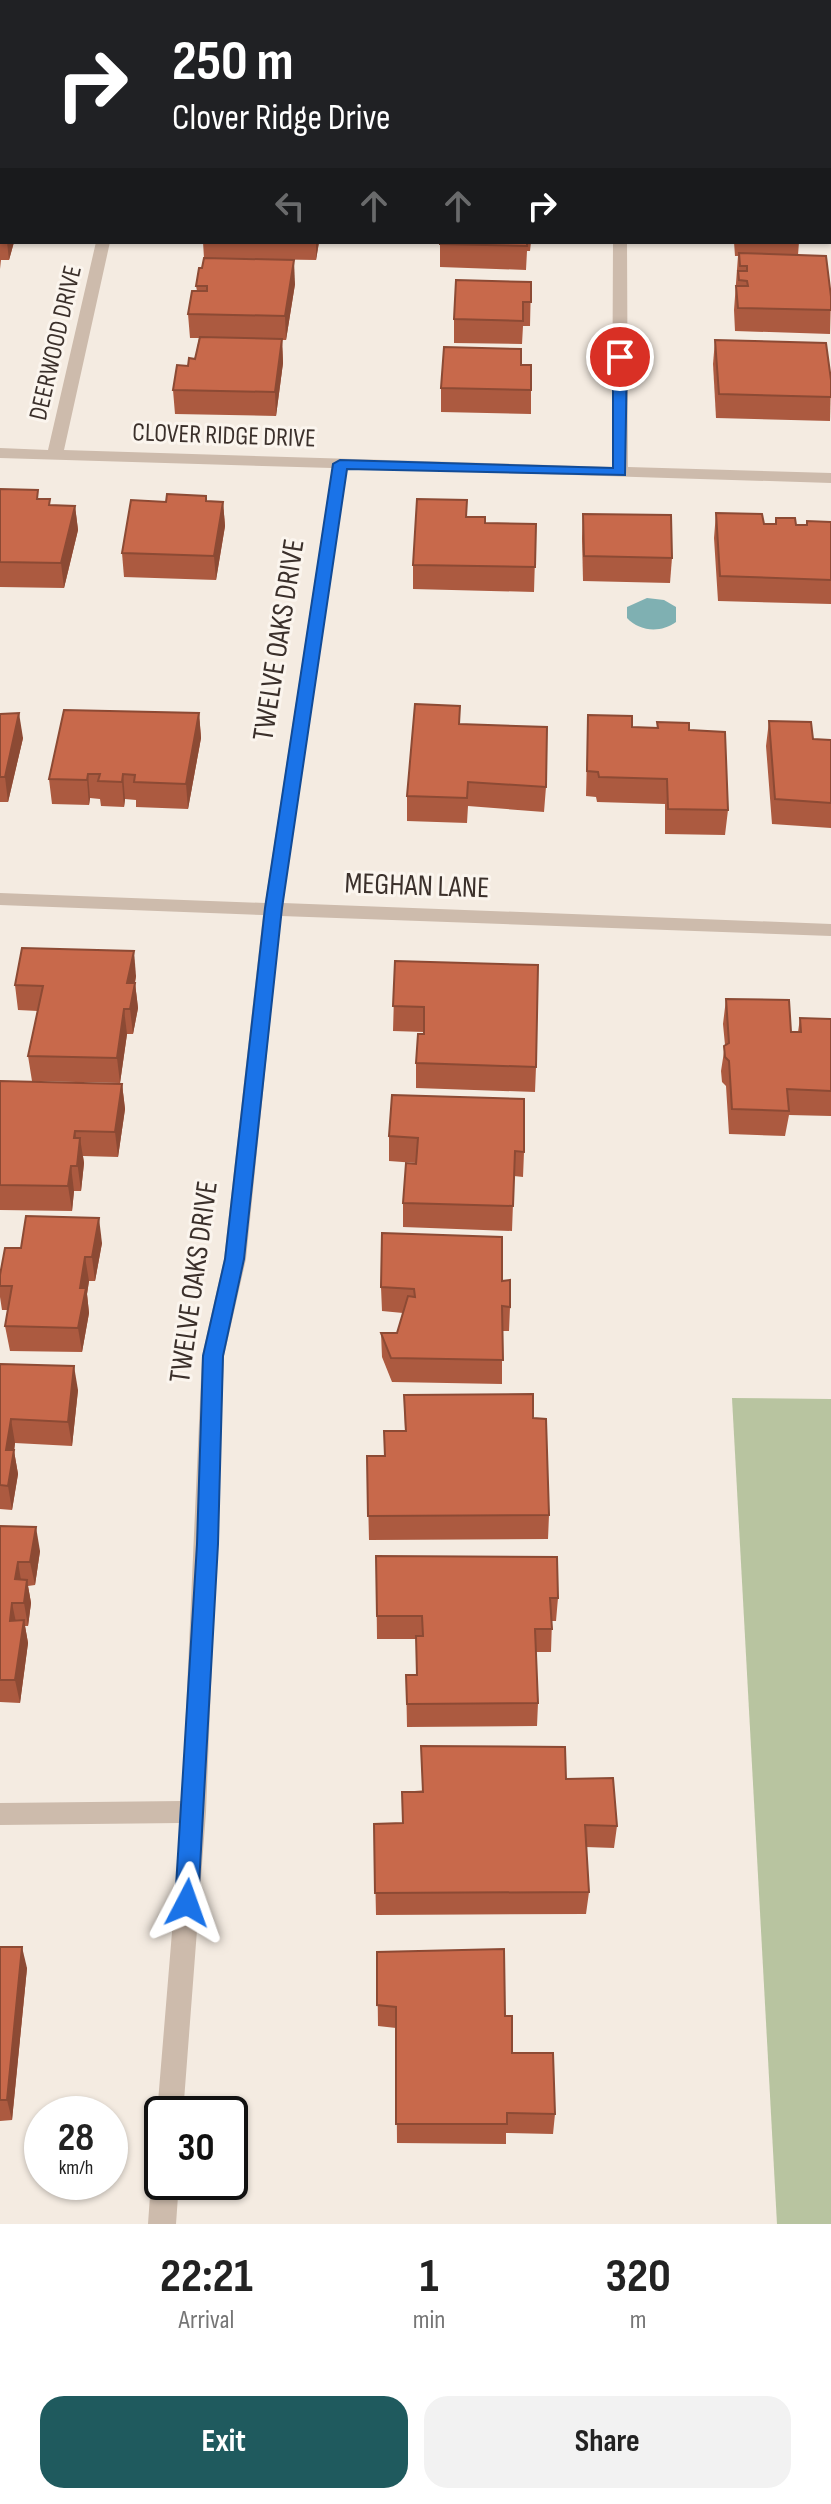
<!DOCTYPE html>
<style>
:root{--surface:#fff;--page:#f2f2f2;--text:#222;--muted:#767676;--accent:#1f5a5e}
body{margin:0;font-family:"Sofia Sans Condensed",sans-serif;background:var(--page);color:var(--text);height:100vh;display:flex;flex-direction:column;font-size:30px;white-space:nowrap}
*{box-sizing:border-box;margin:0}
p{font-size:26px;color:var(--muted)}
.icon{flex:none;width:44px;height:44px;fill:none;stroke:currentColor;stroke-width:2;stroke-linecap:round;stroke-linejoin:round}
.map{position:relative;height:2224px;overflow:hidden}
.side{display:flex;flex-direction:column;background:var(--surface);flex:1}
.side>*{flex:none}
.guide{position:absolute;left:0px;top:0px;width:832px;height:244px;box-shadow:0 2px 6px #0004;background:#202124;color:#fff;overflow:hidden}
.speed{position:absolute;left:24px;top:2096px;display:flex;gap:16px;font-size:40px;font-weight:700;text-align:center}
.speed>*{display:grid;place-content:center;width:104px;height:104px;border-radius:50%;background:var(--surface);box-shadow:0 2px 6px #0004;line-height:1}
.speed small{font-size:20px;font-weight:400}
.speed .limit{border:4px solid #111;border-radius:12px;background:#fff;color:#111}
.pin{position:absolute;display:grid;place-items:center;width:68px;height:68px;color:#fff;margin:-34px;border:4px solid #fff;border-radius:50%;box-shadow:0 2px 8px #0007}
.me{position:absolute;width:88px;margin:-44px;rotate:4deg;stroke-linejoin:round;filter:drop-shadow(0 0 6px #0008)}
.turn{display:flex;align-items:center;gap:28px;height:168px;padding:0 40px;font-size:36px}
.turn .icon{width:104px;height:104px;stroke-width:2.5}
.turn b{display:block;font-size:56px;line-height:68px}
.lanes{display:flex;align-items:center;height:76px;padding:0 40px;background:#0003;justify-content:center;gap:40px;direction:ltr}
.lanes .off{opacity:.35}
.eta{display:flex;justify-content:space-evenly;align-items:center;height:136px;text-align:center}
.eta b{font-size:48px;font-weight:700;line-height:56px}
.action{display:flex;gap:16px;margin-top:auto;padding:16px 40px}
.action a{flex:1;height:92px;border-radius:24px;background:var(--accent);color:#fff;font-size:32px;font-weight:700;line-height:92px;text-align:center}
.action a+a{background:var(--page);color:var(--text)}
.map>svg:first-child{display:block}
.green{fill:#b8c4a0}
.water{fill:#7fb0b2}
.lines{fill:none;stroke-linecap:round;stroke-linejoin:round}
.street{fill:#cdbbac;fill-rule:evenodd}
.wall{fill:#ac5a40}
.shaded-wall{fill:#8c4a34}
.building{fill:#c8694b;stroke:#8c4a34;stroke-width:2}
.route{fill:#1a73e8;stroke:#114b97;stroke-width:2}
.labels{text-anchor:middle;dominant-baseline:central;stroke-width:6;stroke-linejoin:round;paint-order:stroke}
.far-street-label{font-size:26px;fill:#3b302b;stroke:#fbf5ee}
.street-label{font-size:30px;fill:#3b302b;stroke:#fbf5ee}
</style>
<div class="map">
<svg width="831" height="2224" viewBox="0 0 831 2224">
<rect width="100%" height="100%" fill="#f4ebe1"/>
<path class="green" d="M732,1398L831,1399V2224H777Z"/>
<path class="water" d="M647,598L664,600L676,607V622C661,633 640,632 627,618V607Z"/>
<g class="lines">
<g class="street">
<rect x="0" y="106" width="2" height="8"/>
<rect x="830" y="112" width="1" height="8"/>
<path d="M96,242H110L64,450L612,467L613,242H627L628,467L831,473V483L347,468L283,903L831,924V936L281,916L246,1259L224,1356L206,1812L183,2114H162V2124L157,2114L181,1823L0,1825V1803L182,1801L202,1356L224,1259L263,915L0,905V893L265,903L332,468L0,458V448L48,450Z"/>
<path d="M162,2170V2182H179L176,2224H148L151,2182L155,2172Z"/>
</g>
</g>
<g class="wall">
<rect x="0" y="142" width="2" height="63"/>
<path d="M0,216H2V242H14L9,260H1L0,269Z"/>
<path d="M203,242H319L316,260L204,258Z"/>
<path d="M440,242H531L530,251H527L526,270L440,267Z"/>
<path d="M734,242H799L798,255L831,297L830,334L735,331L734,310L738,256H735Z"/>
<path d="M531,282L530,326H523L522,344L454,343V319Z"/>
<path d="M295,284L286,340H282L283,363L276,416L175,414L173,390L188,366L195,359L199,338H190L188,314L197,291L196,286Z"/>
<path d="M715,340L831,380L830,421L716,418L713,364Z"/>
<path d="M521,365L531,390V414L441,412V388Z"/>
<path d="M0,489L40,499L50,505L75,506L78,530L64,588L0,587Z"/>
<path d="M467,500V517L485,523L536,524L534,592L413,589V565Z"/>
<path d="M206,501L223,502L225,526L216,580L124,577L122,553L166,502Z"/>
<path d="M716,513L764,524H775L776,518L796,525H806L831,522V604L718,601L714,538Z"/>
<path d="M583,514L672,558L670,583L583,581L582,538Z"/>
<path d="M199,713L201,738L188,809L136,807V800L125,799L124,807L101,806L100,799L90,798L89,805L52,804L49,779Z"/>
<path d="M0,714L23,738L8,802H0Z"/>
<path d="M588,715L632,727L657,728V722L689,730L728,810L725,835L665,834V804L597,802L596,797L586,796Z"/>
<path d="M769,721L813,739L831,740V828L772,824L766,746Z"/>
<path d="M459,724L546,787L544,812L468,806L467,823L407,821V796Z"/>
<path d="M395,961L536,1067L535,1092L416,1088V1063L424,1032L393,1031Z"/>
<path d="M136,976L135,983L138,1008L133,1034H127L120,1083L32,1081L28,1056L38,1011L18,1010L15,985Z"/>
<path d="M726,999L791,1032H798L800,1018L831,1019V1116L789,1115L785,1136L729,1134L726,1086L722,1082L721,1071L725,1045L723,1024Z"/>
<path d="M0,1081L122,1084L125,1109L118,1157L83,1156L84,1163L81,1191H74L72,1211L0,1210Z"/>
<path d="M392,1095L524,1152L523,1177L514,1176L512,1231L403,1227V1203L416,1163L389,1161V1136Z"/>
<path d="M102,1243L95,1281H89L87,1294L89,1313L82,1352L10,1351L5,1326L8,1310H2L0,1297V1275L21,1248Z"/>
<path d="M502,1281L510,1307L509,1331H502V1384L392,1382L382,1357L381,1333H397L403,1313L382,1311L381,1287Z"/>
<path d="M0,1364L78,1390L72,1446L15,1443L14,1451L18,1474L12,1510L0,1509Z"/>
<path d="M404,1395L533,1418L549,1515L548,1539L369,1540L367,1456H384L405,1431Z"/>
<path d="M0,1526L40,1551L35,1585L28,1586L31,1603L28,1626H25L28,1643L20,1703L0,1702Z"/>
<path d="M376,1556L558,1598L556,1621H552L551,1652H536L538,1703L537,1726L407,1727L406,1675H417L416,1639H377Z"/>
<path d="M566,1779L617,1826L614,1848L586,1847L589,1892L586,1914L376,1915L374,1824L402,1823V1792Z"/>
<path d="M0,1947L27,1968L12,2120L0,2121Z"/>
<path d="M377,1952L505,2016L512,2053L555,2114L553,2134L506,2133V2144L397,2143L396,2028L378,2026Z"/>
</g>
<g class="shaded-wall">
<path d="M7,242H14L9,260Z"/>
<path d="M316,242H319L316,260Z"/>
<path d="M294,260L295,284L286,340L285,316Z"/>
<path d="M282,339L283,363L276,416L275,392Z"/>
<path d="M223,502L225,526L216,580L214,556Z"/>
<path d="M75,506L78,530L64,588L61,563Z"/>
<path d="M19,713L23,738L8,802L5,777Z"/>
<path d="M199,713L201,738L188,809L186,784Z"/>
<path d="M88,774L90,798L89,805L87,780Z"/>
<path d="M123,774L125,799L124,807L122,782Z"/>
<path d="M134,951L136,976L130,1008L127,983Z"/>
<path d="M135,983L138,1008L133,1034L130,1009Z"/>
<path d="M124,1009L127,1034L120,1083L117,1058Z"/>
<path d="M122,1084L125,1109L118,1157L115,1132Z"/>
<path d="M75,1131L78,1155L80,1138L84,1163L81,1191L74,1138Z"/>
<path d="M71,1166L74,1191L72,1211L68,1186Z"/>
<path d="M99,1218L102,1243L95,1281L92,1257Z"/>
<path d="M85,1257L89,1281L87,1294L89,1313L82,1352L78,1328L80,1288Z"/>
<path d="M74,1366L78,1390L72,1446L68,1422Z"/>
<path d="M11,1419L15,1443L14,1451L18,1474L12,1510L8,1486L6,1450Z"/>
<path d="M36,1527L40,1551L35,1585L30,1562Z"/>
<path d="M18,1562L22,1586L15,1579Z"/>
<path d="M27,1580L31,1603L28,1626L24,1603Z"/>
<path d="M12,1603L17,1627L10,1621Z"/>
<path d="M24,1620L28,1643L20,1703L15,1680Z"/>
<path d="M22,1947L27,1968L12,2120L7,2100Z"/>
</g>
<g class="building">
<rect x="0" y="142" width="2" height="40"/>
<rect x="0" y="216" width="2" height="21"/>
<path d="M440,242H527V246L440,244Z"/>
<path d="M739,253L826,256L831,297V310L738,308L736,286H748L747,281L739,280L738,271H747V266H740Z"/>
<path d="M204,258L294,260L285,316L188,314L192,291H207V286H196L199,268H202Z"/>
<path d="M456,280L531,282V302H523V321L454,319Z"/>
<path d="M200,337L282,339L275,392L173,390L177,365L188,366L189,358L195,359Z"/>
<path d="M715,340L826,343L831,380V397L719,394Z"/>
<path d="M444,347L521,349V365H531V390L441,388Z"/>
<path d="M0,489L38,490L37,499H50L49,505L75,506L61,563L0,562Z"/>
<path d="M167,494L206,496V501L223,502L214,556L122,553L131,500L166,502Z"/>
<path d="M417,499L467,500L466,517H485V523L536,524L535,567L413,565Z"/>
<path d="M716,513L762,514L764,524H776V518H795L796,525H807V521L831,522V580L720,576Z"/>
<path d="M583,514L671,515L672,558L584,556Z"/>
<path d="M415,704L460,706L459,724L547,727L546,787L468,782L467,798L407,796Z"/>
<path d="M64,710L199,713L186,784L134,782L135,775L123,774L122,782L98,781L100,774H88L87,780L49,779Z"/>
<path d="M19,713L5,777H0V714Z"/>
<path d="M588,715L632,716V727L658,728L657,722L689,723V730L725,732L728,810L668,809L667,779L599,777L598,772L587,771Z"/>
<path d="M769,721L811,722L813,739L831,740V803L775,799Z"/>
<path d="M22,948L134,951L127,983H135L130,1009H124L117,1058L28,1056L43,986L15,985Z"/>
<path d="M395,961L538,965L536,1067L416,1063L418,1034H424V1007L393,1006Z"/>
<path d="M726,999L789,1000L791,1032H801L800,1018L831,1019V1091L787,1089L789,1111L732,1109L729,1061L725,1057L724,1046L729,1043Z"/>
<path d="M0,1081L122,1084L115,1132L75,1131L74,1138H80L77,1166H71L68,1186L0,1185Z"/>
<path d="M392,1095L524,1099V1152L515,1151L513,1206L403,1203L406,1163L416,1164L418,1138L389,1136Z"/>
<path d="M26,1216L99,1218L92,1257H85L80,1288H86L78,1328L5,1326L12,1286H0V1275L5,1248H21Z"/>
<path d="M382,1233L502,1237V1281L510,1280V1307L502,1306L503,1360L391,1358L381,1333H397L408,1296L415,1297L414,1289L381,1287Z"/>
<path d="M0,1364L74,1366L68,1422L11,1419L6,1450H14L8,1486L0,1485Z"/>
<path d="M533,1394V1418L546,1419L549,1515L368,1516L367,1456H385L384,1431H406L404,1395Z"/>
<path d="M0,1526L36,1527L30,1562H18L15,1579L27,1580L24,1603H12L10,1621L24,1620L15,1680H0Z"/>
<path d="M376,1556L557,1557L558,1598H550L552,1629H535L538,1703L407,1704L406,1675H417L416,1636H423L422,1616H377Z"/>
<path d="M421,1746L565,1747L566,1779L613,1778L617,1826L585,1825L589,1892L375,1893L374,1824L403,1823L402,1792H423Z"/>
<path d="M0,1947H22L7,2100H0Z"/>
<path d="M504,1949L505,2016H512V2053H553L555,2114L507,2113V2124H396V2007L377,2005V1952Z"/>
</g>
<path class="route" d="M620,353L627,357L625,475L347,469L282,908L244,1259L223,1356L218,1544L198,1903L195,1910L187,1914L179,1910L175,1903L197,1544L203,1356L225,1259L265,908L333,464L340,460L613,468V357Z"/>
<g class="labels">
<g class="far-street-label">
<text transform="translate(56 343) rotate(-77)">DEERWOOD DRIVE</text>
<text transform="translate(224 436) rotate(2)">CLOVER RIDGE DRIVE</text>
</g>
<g class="street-label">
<text transform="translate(279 640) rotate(-81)">TWELVE OAKS DRIVE</text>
<text transform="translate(417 886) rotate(2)">MEGHAN LANE</text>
<text transform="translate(194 1282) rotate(-82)">TWELVE OAKS DRIVE</text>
</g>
</g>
</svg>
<div class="speed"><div>28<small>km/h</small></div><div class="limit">30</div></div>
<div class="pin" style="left:620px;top:357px;background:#d93025"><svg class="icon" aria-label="arrive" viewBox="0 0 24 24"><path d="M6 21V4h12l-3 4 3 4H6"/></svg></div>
<svg class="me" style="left:187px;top:1903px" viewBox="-20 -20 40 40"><path d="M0-17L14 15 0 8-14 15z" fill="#1a73e8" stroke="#fff" stroke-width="4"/></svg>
<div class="guide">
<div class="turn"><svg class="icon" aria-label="right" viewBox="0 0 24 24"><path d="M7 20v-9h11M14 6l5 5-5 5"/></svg><div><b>250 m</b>Clover Ridge Drive</div></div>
<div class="lanes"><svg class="icon off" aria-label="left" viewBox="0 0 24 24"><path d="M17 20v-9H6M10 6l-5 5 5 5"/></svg><svg class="icon off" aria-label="ahead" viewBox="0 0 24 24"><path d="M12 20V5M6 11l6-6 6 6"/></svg><svg class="icon off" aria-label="ahead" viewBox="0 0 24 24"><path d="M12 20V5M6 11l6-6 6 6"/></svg><svg class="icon" aria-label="right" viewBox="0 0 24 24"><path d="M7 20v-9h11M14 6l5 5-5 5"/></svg></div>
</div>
</div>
<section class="side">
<div class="eta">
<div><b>22:21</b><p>Arrival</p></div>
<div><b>1</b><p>min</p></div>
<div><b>320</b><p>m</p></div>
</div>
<div class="action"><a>Exit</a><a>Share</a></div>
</section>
